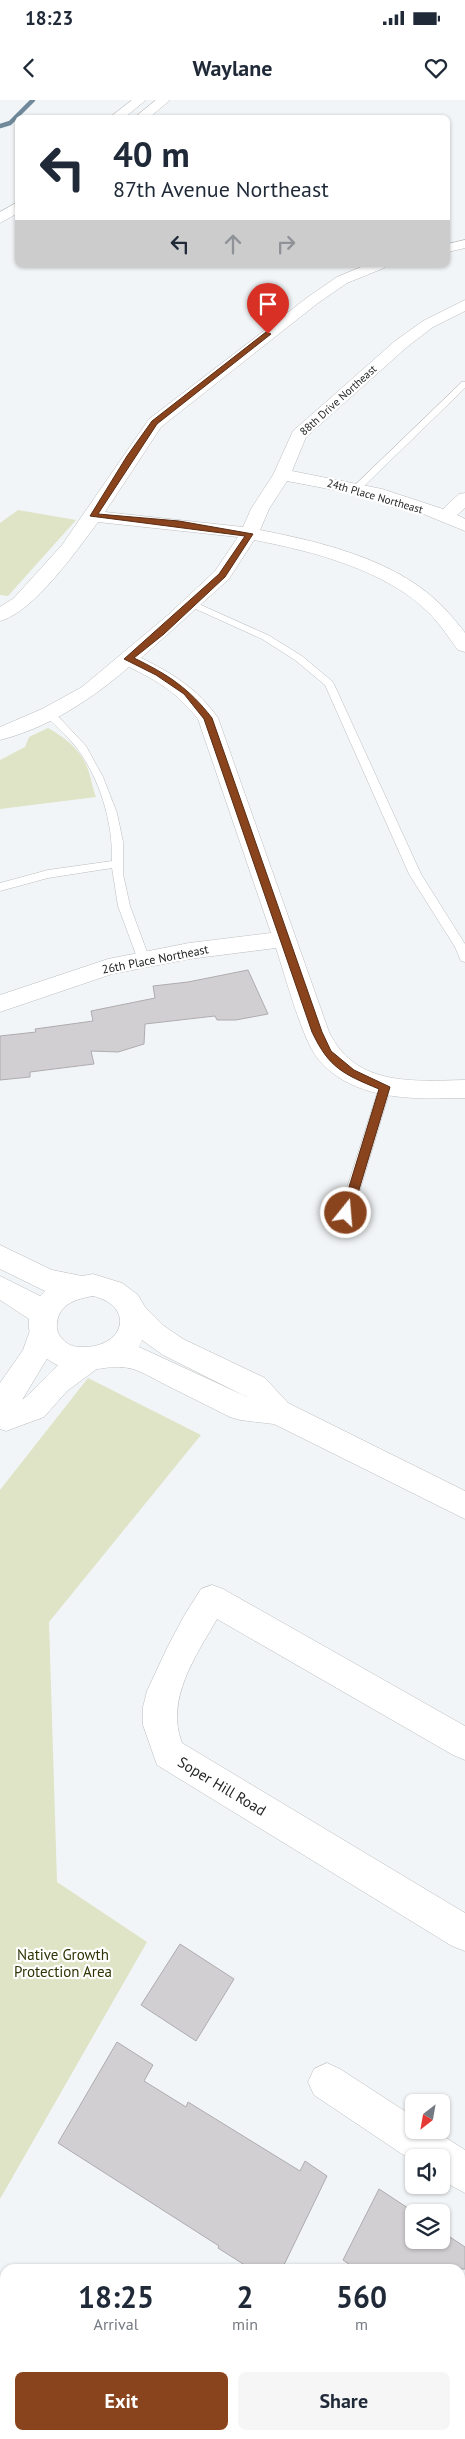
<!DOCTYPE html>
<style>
:root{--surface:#fff;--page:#f6f6f7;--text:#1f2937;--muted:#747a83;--accent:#89431d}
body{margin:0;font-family:"PT Sans",sans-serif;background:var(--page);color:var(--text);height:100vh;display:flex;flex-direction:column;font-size:19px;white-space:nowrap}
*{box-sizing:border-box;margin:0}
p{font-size:16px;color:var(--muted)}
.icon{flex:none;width:28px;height:28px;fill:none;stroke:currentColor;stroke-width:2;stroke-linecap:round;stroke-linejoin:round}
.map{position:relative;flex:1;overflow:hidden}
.sheet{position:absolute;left:0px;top:2164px;width:465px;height:176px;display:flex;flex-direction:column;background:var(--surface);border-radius:15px 15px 0 0;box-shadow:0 1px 4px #0004}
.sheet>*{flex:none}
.guide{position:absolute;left:15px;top:15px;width:435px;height:152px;border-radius:8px;box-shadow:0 1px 4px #0004;background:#fff;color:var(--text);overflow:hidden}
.needle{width:32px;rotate:211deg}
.controls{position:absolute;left:405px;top:1994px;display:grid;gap:10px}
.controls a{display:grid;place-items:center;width:45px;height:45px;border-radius:8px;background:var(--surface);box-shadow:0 1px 4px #0004;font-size:25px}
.pin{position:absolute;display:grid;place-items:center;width:42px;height:42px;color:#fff;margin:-51px -21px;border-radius:50% 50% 50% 0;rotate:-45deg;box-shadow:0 0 5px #0007}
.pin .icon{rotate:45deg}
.me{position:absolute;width:55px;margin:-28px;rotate:17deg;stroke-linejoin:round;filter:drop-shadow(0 0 4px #0008)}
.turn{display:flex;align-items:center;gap:18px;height:105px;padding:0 15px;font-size:22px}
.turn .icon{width:65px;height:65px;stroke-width:2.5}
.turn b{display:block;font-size:35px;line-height:42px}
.lanes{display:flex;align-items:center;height:48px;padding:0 15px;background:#0003;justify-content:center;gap:25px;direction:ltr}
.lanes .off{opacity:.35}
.eta{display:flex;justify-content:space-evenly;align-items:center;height:85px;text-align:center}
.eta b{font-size:30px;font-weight:800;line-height:35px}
.action{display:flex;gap:10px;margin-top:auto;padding:10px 15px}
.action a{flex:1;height:58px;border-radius:8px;background:var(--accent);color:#fff;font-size:20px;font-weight:800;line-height:58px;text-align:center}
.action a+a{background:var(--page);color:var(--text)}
.status{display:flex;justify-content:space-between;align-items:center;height:35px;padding:0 25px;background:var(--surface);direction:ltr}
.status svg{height:14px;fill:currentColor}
header{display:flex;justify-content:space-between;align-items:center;height:65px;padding:0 15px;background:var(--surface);font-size:22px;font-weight:800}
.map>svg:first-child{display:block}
.green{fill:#dee4c5}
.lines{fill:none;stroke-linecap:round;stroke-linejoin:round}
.stream{stroke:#708a9b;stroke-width:4.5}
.building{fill:#d1cfd2;stroke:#aeacae}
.lane-casing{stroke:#bbbdbf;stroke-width:1}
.street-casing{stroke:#bbbdbf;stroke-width:1}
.secondary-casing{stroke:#bbbdbf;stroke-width:1}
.primary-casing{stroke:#bbbdbf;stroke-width:1}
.lane{fill:#fff;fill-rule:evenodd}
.street{fill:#fff;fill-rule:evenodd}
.secondary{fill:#fff;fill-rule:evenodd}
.primary{fill:#fff;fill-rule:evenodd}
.route{fill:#89431d;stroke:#592c13}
.labels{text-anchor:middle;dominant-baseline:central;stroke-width:4.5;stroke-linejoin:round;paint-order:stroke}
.far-street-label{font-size:11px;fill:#232425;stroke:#fff}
.street-label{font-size:12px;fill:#232425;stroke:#fff}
.near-street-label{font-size:15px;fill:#232425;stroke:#fff}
.near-park-label{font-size:15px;fill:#2f3405;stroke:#fff}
</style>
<div class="status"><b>18:23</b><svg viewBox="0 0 49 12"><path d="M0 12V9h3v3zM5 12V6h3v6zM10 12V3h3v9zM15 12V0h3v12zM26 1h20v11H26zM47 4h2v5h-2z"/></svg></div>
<header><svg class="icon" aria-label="back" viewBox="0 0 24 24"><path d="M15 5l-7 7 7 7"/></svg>Waylane<svg class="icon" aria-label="heart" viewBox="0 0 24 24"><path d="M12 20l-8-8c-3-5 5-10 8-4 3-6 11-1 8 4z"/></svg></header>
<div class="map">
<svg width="465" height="2339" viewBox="0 0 465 2339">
<rect width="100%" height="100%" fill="#f2f5f7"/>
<g class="green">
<path d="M18,410L76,420L8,496L0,495V423Z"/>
<path d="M48,628C64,637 80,649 87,667C91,676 92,687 96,697L0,709V660L25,647L29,637Z"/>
<path d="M88,1278L201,1335L49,1522L57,1782L147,1842L0,2099V1390Z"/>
</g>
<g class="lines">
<path class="stream" d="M0,26L10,23L33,0"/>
</g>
<g class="building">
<path d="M248,870L268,914L236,920H217L215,916L145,924L144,944L118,952L91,951L94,964L30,972V977L0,980V936L36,932L35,929L93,921L91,911L155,898L153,886L188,882Z"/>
<path d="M180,1844L234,1879L196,1941L141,1905Z"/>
<path d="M117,1942L153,1965L144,1981L186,2007L188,2002L300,2071L305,2061L327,2076L282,2169H251L218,2148L219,2146L58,2043Z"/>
<path d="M379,2089L414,2112V2140H441V2131L465,2147V2169H356L343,2160Z"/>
</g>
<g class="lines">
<g class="lane-casing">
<g id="lane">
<path d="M462,282H465V288L360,390H354V386Z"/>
<path d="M192,501L268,535L302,556L333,582L421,774L465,844V862L461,861L455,847L409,774L325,585L295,560L262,539L189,506V502Z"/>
<path d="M49,610L53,611L86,646L103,677L117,713L123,742V774L130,806L150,860L148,863L144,864L138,860L118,806L112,768L48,778L0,791V783L48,770L112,761C113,723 100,678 76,647C67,635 53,625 44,613Z"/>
<path d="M385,983L391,987L353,1113L346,1118L339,1113L379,987Z"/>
</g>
</g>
<g class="street-casing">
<g id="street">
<path d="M465,140V148L448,152V144Z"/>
<path d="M366,165H386L384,168L347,183L318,203L161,327L105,412L243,427L251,409L273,375L293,331L395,241L423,221L465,200V211L433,227L407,247L306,337L292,371L382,389L443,409L459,394L465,393V408L457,415L465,419V431L416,411L371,397L287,381L269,409L260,430C326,443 408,462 453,518C456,522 462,528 465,533C465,538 465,546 465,552L458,550C449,538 440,524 430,514C387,470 312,451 254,440L229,479L141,558C172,573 198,589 218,618L329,932C356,987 413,981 465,980V998C415,999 354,1002 318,959C302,939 285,875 276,848L189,859L112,874L0,912V895L108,859L189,843L271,833L198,619C177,593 160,582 129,567C92,599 48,628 0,640V627L42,609L82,587L168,515L215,471L238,437L98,422C77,450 34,512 0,521V507L14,498L62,445L149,319L308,197L337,177Z"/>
<path d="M42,1222L52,1225L56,1233L51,1252L22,1300C43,1285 68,1242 98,1252L102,1260L98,1268L67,1291L44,1317L6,1331L0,1329V1283L23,1250L32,1225Z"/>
<path d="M212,1485L223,1489L465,1626V1660L453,1655L217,1519C196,1556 165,1599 182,1643L465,1813V1851L452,1846L157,1665L143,1625V1607L147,1591L167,1548L184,1516L201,1489Z"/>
<path d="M327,1963L340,1969L414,2017V2030H434L465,2050V2093L441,2080V2058H414V2062L314,1995L308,1982L314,1969Z"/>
</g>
</g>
<g class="secondary-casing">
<path id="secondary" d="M0,1145L52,1170L82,1176L93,1174L122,1183L138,1195L145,1207L164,1226L183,1239L265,1278L288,1303L465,1391V1419L274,1324L240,1320L230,1317C208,1306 186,1295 164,1284C154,1279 143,1272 133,1269C113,1263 95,1272 76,1270C50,1268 26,1246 29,1219L0,1200V1176L40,1196L45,1191L0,1169ZM93,1196C135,1206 125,1246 85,1247C79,1247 72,1247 67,1243C60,1238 56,1232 57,1223C59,1204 76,1199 93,1196ZM142,1240L163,1255L247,1297L139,1247Z"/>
</g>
<g class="primary-casing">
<g id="primary">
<path d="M132,0H146L124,18H109Z"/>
<path d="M156,0H170L149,18H134Z"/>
<path d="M18,102V113L0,123V112Z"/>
</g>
</g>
<use href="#lane" class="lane"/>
<use href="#street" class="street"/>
<use href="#secondary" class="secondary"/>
<use href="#primary" class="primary"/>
</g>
<path class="route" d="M266,232L271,234L157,324L98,414L179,421L253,434L225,477L164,534L134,558C167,574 189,588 212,618L322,932L331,951L354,970L390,987L352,1113L346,1117L341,1113L379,989C343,974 329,968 312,932L204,619L184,594L156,575L124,559L219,474L245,436L90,416L127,356L152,321Z"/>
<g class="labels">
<g class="far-street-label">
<text transform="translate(338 300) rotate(-42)">88th Drive Northeast</text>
<text transform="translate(375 396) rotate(16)">24th Place Northeast</text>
</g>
<g class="street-label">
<text transform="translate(155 859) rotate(-11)">26th Place Northeast</text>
</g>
<g class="near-street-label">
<text transform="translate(222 1686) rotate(31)">Soper Hill Road</text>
</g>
<g class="near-park-label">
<text x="63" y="1854">Native Growth<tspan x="63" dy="17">Protection Area</tspan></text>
</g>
</g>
</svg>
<div class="controls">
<a><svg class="needle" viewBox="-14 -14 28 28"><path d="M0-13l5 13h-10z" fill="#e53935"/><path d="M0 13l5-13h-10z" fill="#747a83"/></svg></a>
<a><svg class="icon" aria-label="sound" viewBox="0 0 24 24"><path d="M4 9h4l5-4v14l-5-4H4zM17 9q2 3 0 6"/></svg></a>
<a><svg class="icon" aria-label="layers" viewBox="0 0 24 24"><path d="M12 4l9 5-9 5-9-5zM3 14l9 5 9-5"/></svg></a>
</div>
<div class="pin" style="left:268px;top:234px;background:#d93025"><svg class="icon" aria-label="arrive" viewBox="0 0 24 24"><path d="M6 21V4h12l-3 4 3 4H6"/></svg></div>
<svg class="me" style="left:346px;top:1113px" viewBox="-20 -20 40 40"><circle r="17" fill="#89431d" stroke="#fff" stroke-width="3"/><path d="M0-11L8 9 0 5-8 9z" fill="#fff"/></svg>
<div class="guide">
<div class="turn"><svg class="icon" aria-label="left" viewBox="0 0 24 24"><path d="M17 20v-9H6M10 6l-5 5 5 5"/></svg><div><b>40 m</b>87th Avenue Northeast</div></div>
<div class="lanes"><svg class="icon" aria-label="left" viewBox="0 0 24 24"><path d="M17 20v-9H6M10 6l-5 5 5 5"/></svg><svg class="icon off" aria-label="ahead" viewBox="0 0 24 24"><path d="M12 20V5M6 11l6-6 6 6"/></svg><svg class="icon off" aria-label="right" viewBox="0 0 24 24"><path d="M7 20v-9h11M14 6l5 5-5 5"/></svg></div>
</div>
<section class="sheet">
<div class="eta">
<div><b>18:25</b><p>Arrival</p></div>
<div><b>2</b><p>min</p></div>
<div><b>560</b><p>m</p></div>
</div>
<div class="action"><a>Exit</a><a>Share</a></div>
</section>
</div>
